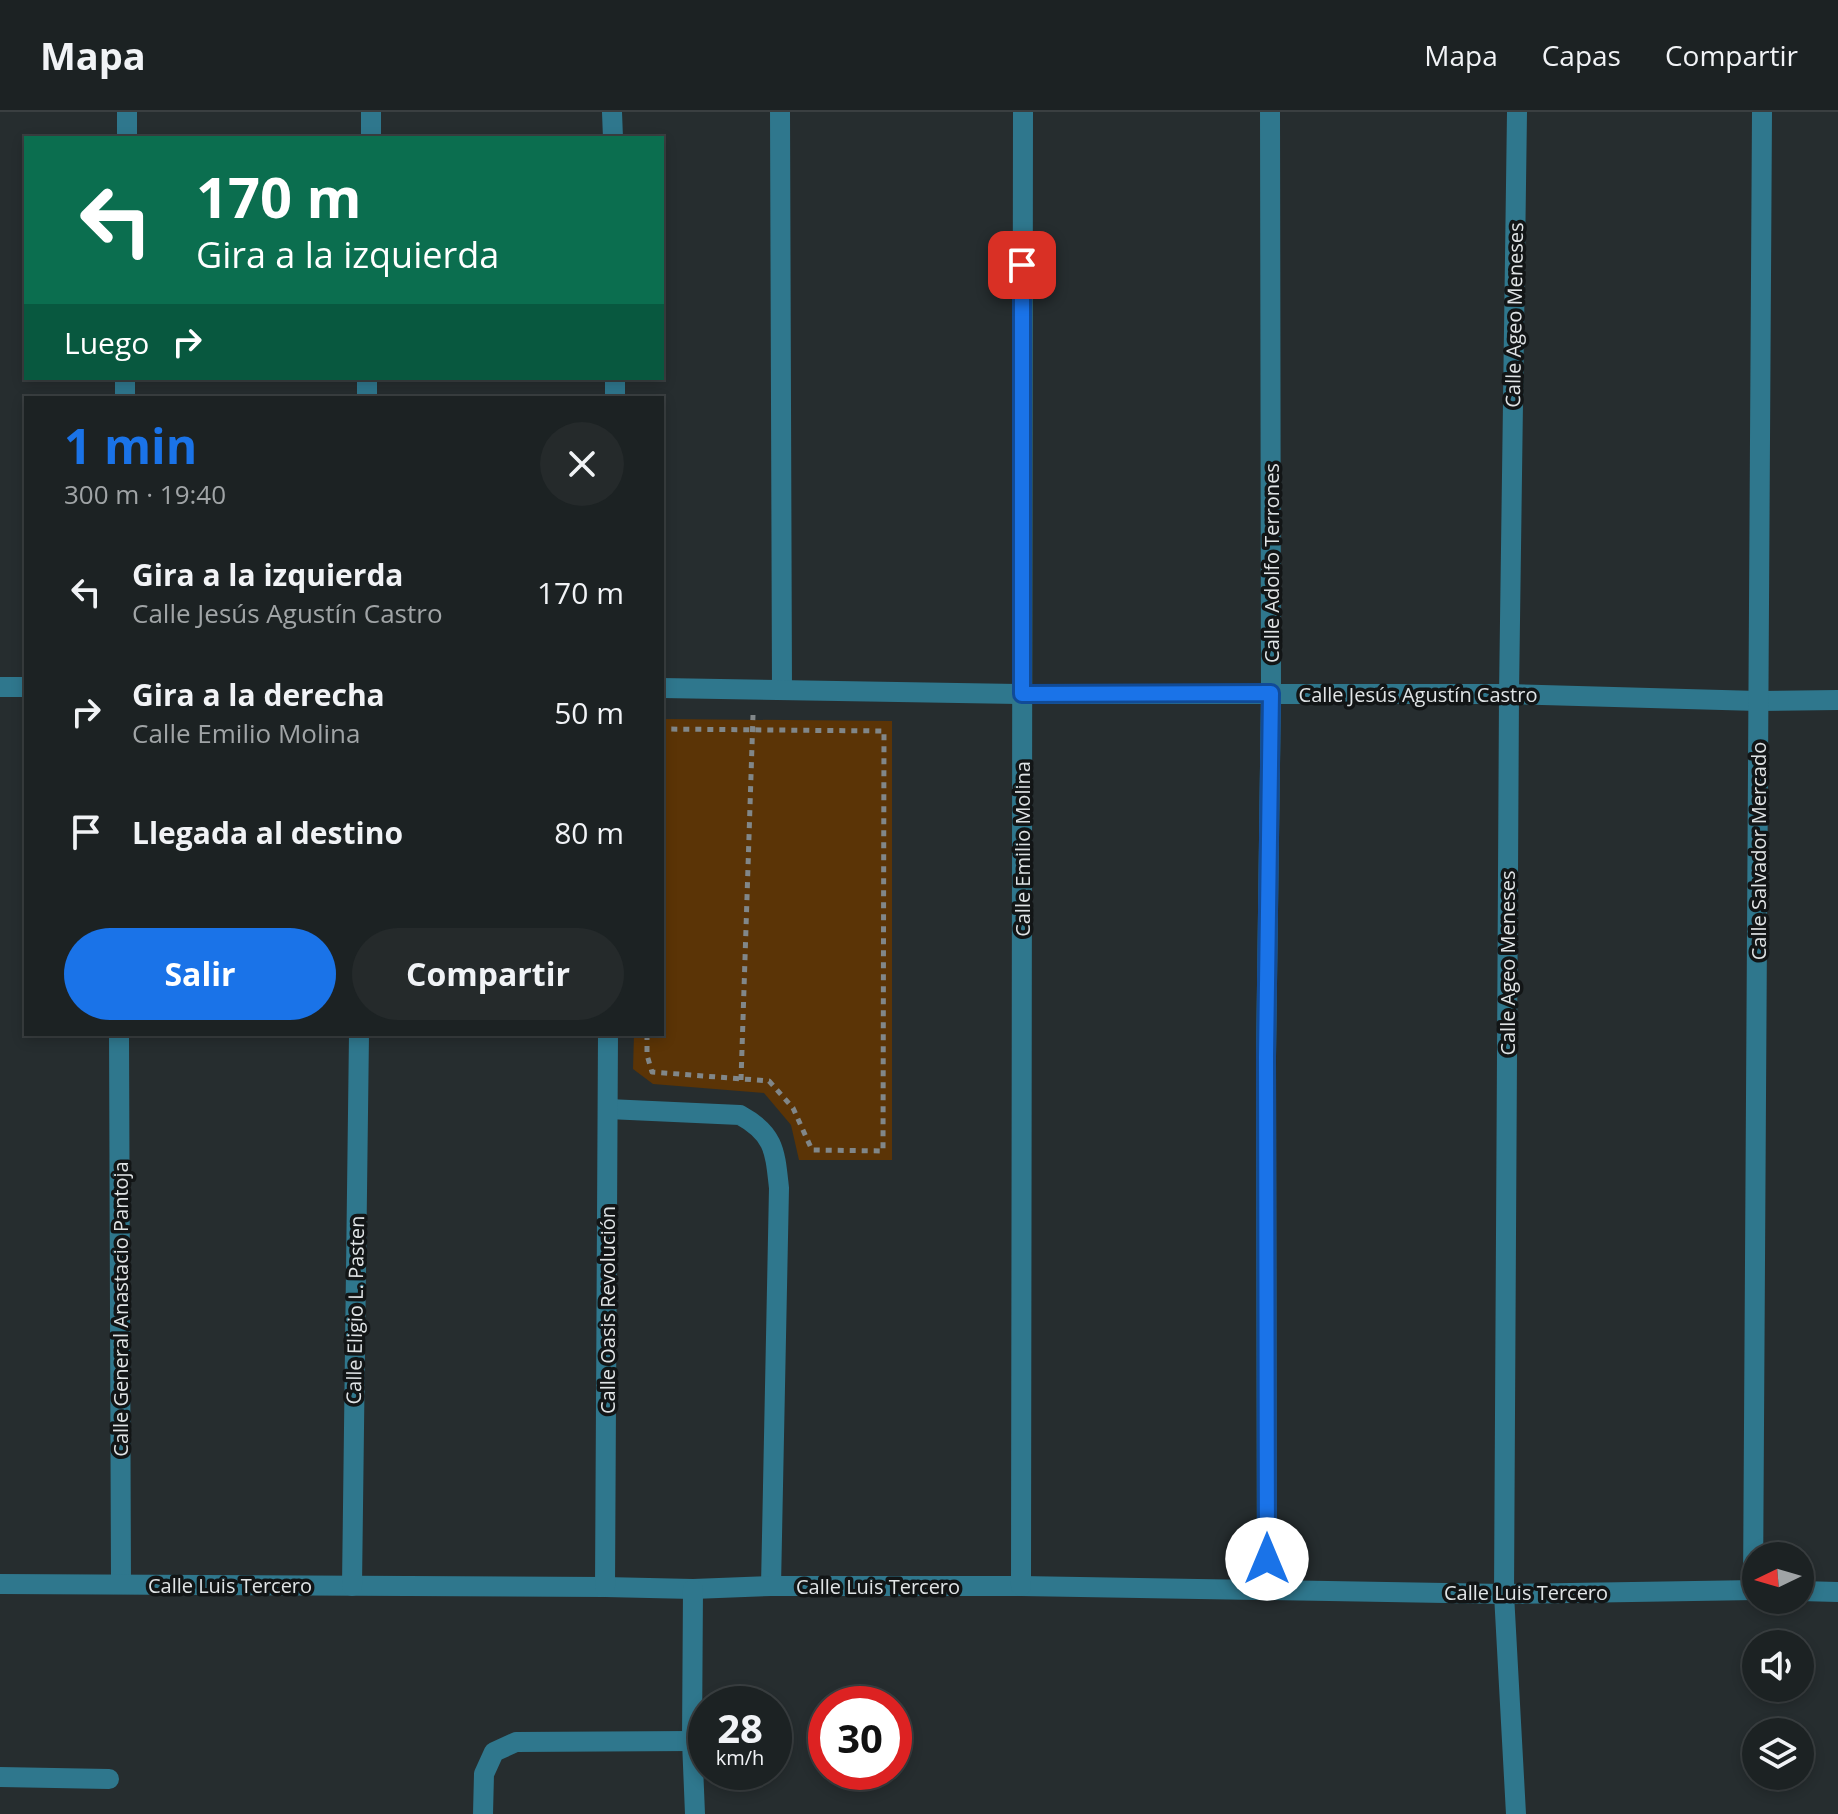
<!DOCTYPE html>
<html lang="es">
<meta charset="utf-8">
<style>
:root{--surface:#1c2223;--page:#252a2b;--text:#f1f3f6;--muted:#a0a4a6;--line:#3a3f41;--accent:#1a73e8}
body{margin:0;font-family:"Open Sans",sans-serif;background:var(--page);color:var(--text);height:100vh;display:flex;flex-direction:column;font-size:30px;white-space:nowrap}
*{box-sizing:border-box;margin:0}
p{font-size:26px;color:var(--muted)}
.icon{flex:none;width:44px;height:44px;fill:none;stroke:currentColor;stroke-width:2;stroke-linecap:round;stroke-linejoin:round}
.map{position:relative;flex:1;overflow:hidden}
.panel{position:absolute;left:24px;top:284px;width:640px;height:640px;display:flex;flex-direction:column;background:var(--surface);border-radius:0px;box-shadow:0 4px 12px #0003,0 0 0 2px var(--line)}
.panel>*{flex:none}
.guide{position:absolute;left:24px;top:24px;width:640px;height:244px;border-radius:0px;box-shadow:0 4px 12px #0003,0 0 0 2px var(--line);background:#0b6e4f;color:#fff;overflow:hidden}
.needle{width:52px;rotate:265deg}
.buttons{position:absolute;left:1742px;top:1430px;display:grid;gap:16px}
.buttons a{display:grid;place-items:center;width:72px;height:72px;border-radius:50%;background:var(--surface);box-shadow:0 4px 12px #0003,0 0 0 2px var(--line);font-size:40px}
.speed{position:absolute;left:688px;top:1574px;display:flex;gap:16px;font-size:40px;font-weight:700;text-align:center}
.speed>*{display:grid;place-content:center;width:104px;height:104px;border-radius:50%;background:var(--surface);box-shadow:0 4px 12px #0003,0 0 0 2px var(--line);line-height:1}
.speed small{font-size:20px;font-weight:400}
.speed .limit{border:12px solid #d22;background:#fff;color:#111}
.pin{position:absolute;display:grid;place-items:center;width:68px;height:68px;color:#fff;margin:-34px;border-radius:16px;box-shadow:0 4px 12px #0006}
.me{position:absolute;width:88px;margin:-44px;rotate:0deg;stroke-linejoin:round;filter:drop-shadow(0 0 6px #0008)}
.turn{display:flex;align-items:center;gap:28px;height:168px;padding:0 40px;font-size:36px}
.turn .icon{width:104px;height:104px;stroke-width:2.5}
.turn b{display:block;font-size:56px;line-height:68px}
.then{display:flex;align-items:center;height:76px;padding:0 40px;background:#0003;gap:16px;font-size:30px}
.round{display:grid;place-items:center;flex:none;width:84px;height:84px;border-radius:42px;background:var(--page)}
.overview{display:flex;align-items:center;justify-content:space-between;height:136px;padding:0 40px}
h1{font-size:48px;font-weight:700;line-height:60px;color:var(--accent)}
.action{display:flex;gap:16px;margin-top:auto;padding:16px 40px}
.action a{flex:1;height:92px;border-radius:48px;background:var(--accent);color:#fff;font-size:32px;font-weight:700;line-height:92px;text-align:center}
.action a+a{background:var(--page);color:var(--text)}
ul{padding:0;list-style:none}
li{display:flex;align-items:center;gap:24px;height:120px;padding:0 40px}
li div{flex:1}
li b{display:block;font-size:30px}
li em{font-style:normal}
header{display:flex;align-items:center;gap:48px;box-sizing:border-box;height:112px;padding:0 40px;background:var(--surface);border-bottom:2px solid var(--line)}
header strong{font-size:38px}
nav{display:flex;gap:44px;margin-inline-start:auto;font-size:28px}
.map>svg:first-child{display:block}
.green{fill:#5b3406}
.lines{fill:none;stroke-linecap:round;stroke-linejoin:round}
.path{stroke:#818789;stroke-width:5;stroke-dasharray:6 6;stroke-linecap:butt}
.minor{stroke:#2f778d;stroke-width:20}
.route-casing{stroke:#114b97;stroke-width:20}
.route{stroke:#1a73e8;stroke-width:14}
.labels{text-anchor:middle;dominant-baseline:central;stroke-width:7;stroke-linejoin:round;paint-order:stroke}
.street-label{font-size:20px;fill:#e0e4e6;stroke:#121516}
</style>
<header>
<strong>Mapa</strong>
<nav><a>Mapa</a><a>Capas</a><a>Compartir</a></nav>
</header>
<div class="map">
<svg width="1838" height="1702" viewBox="0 0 1838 1702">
<rect width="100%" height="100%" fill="#262d2f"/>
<path class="green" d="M662,607L892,609V1048H799L791,1013L764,981L653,972L633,957L634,922H662Z"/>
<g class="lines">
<g class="path">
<path d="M647,922V943L652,960L769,969L793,996L812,1038L883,1039L884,619L662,617"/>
<path d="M741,968L753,603"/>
</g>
<g class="minor">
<path d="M612,0L613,26"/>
<path d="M780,0L782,578"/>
<path d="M127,26V0"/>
<path d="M371,26V0"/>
<path d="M125,286V266"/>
<path d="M367,286V266"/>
<path d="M615,286V266"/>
<path d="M0,575H26"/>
<path d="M662,576L1022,582H1509L1758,589L1838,588"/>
<path d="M119,922L121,1472"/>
<path d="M608,997L740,1003C775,1022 775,1040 779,1076L771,1474"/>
<path d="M0,1472L605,1475L693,1477L771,1474H1021L1504,1482L1756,1478"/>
<path d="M352,1474L359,922"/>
<path d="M1021,1474L1023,0"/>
<path d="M605,1475L608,922"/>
<path d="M693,1477L692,1629L695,1702"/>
<path d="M1267,1478L1266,945L1271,581L1270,0"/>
<path d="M1753,1478L1762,0"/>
<path d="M1800,1479L1838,1480"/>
<path d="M0,1665L109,1667"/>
<path d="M483,1702L484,1662L494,1640L516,1630L692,1629"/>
<path d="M1516,1702L1504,1482L1509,582L1517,0"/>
</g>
</g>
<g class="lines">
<g class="route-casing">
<path id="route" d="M1022,153V582L1271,581L1266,945L1267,1447"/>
</g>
<use href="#route" class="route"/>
</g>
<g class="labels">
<g class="street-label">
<text transform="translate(1514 203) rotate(-89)">Calle Ageo Meneses</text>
<text transform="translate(1271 451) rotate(-90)">Calle Adolfo Terrones</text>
<text x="1418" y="582">Calle Jesús Agustín Castro</text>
<text transform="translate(1022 737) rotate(-90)">Calle Emilio Molina</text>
<text transform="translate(1758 739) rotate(-90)">Calle Salvador Mercado</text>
<text transform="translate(1507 851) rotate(-90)">Calle Ageo Meneses</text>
<text transform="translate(120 1197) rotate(-90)">Calle General Anastacio Pantoja</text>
<text transform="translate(355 1198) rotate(-89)">Calle Eligio L. Pasten</text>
<text transform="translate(607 1198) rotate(-90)">Calle Oasis Revolución</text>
<text x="230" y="1473">Calle Luis Tercero</text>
<text x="878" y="1474">Calle Luis Tercero</text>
<text x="1526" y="1480">Calle Luis Tercero</text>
</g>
</g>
</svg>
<div class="buttons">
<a><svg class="needle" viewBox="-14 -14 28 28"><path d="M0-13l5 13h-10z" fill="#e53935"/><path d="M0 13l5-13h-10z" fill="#a0a4a6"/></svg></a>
<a><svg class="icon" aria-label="sound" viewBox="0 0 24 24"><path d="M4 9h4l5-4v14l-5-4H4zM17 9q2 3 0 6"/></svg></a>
<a><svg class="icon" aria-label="layers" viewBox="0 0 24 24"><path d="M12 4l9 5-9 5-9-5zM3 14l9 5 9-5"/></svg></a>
</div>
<div class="speed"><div>28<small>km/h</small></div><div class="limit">30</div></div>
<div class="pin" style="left:1022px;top:153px;background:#d93025"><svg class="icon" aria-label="arrive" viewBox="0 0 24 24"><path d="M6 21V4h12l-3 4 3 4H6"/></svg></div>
<svg class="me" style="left:1267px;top:1447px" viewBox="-20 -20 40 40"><circle r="19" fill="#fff"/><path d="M0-13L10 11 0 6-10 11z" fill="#1a73e8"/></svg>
<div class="guide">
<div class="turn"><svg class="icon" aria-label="left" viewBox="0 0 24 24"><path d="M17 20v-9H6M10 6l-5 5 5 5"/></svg><div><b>170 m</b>Gira a la izquierda</div></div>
<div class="then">Luego<svg class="icon" aria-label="right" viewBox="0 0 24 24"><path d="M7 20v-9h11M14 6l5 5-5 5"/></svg></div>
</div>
<section class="panel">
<div class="overview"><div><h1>1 min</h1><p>300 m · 19:40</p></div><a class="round"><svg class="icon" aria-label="close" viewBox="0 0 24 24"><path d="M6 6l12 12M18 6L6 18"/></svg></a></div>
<ul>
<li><svg class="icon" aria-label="left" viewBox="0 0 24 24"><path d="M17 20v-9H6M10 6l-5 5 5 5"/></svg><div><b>Gira a la izquierda</b><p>Calle Jesús Agustín Castro</p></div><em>170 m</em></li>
<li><svg class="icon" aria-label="right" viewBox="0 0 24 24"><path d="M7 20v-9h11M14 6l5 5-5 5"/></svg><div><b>Gira a la derecha</b><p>Calle Emilio Molina</p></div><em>50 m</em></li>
<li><svg class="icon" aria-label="arrive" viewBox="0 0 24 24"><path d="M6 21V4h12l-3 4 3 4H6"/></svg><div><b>Llegada al destino</b></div><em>80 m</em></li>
</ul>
<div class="action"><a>Salir</a><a>Compartir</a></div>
</section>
</div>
